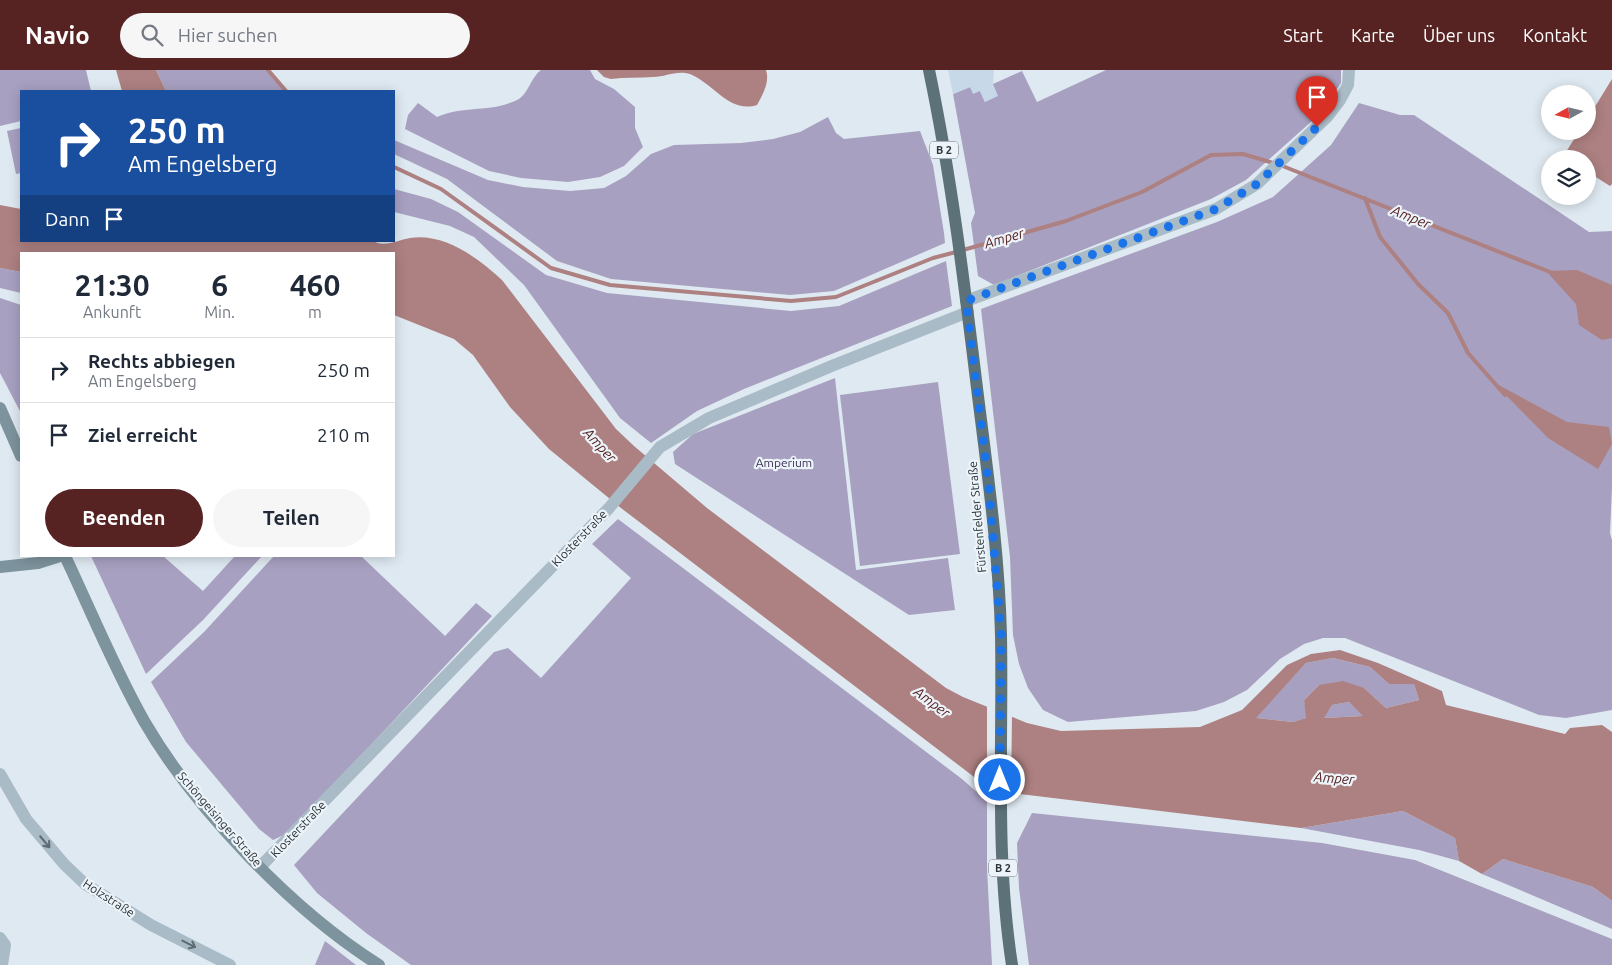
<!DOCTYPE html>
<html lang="de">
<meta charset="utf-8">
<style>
:root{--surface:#fff;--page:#f6f6f7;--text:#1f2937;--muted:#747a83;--line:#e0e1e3;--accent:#572222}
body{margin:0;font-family:Ubuntu,sans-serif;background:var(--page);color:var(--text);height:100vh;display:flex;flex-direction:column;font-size:19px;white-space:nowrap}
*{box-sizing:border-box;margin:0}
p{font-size:16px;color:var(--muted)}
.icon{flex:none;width:28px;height:28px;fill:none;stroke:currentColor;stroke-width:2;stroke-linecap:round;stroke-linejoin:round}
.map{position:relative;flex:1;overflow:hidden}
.details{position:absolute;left:20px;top:182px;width:375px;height:305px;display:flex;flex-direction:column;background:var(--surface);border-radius:0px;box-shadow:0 2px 12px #0003}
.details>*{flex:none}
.hud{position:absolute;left:20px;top:20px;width:375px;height:152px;border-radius:0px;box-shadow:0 2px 12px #0003;background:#1a4fa0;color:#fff;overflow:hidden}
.needle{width:32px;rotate:262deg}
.fabs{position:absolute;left:1541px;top:15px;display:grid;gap:10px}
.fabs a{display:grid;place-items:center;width:55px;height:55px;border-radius:50%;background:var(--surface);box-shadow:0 2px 12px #0003;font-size:25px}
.pin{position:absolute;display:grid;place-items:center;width:42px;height:42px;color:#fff;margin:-51px -21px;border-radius:50% 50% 50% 0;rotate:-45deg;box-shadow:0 0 5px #0007}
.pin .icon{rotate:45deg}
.me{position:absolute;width:55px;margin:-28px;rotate:0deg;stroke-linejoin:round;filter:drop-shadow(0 0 4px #0008)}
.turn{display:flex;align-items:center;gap:18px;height:105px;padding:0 25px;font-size:22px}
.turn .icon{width:65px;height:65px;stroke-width:2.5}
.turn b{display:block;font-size:35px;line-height:42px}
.then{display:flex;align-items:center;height:48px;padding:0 25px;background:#0003;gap:10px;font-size:19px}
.eta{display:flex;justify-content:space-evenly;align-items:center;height:85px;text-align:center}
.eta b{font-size:30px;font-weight:700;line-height:35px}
.primary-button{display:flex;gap:10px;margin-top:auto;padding:10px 25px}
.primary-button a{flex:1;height:58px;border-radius:30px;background:var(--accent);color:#fff;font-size:20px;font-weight:700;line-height:58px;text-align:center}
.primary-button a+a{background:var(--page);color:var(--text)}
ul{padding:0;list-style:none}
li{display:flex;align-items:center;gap:15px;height:65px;padding:0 25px;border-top:1px solid var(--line)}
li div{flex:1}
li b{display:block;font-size:19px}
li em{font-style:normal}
header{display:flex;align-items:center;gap:30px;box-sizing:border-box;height:70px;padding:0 25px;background:var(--accent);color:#fff}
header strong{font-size:24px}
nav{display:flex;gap:28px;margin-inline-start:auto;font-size:18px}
.search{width:350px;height:45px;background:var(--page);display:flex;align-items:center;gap:12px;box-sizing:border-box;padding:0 18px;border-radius:28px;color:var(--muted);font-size:19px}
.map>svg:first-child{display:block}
.green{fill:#a8a0c0}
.plaza{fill:#c7d8e8}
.water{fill:#ad8081;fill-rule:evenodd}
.pier{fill:#dfe9f1}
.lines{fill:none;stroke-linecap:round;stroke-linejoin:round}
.stream{stroke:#ad8081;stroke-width:4}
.street{stroke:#a9bbc6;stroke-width:12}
.secondary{stroke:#7d939d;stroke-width:12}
.primary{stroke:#5c7178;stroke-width:12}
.oneway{stroke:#5d6a71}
.route{stroke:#1a73e8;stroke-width:9;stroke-dasharray:0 16.2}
.labels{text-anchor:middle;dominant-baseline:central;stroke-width:4.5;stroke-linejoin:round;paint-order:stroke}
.shield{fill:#ecf3f9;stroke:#646d72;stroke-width:1}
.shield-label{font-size:11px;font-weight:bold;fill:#2a3438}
.park-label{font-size:12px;fill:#3b2f54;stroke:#ecf3f9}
.street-label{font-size:12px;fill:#2a3438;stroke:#ecf3f9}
.water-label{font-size:14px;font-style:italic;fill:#572222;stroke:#ecf3f9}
</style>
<header>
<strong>Navio</strong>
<div class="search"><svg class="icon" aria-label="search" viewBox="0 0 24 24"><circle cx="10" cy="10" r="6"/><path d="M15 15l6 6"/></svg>Hier suchen</div>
<nav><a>Start</a><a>Karte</a><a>Über uns</a><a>Kontakt</a></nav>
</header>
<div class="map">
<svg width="1612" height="895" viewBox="0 0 1612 895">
<rect width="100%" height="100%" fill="#dfe9f1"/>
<g class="green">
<path d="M0,0H86L91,21H21V51L0,56Z"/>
<path d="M156,0H268L286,21H166Z"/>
<path d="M541,0H590L595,9L614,19L635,37V58L643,77L624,96L600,107L568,112L521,108L489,101L405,59L408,45L418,33L437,47C463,35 490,43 517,30C528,25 531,7 541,0Z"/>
<path d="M1106,0H1341V13L1321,43L1246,110L1211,129L994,215L978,206L971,153L975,143L953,24L970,17L980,21L985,32L993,14L1022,1L1037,32Z"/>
<path d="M1359,33L1400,45H1414L1589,162L1612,161V418L1610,463L1612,470V640L1566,648L1539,645L1345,568H1323L1304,574L1280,589L1247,620L1224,632L1196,641L1068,652L1043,640L1028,618L1019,594L1013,565L1010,487L981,239L1217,152L1273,127L1331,75Z"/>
<path d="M828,47L836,63L844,69L920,61L933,95L944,163L945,173L834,221L790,225L611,209L557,191L447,109L394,84V70L488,110L523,117L570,121L604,118L626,106L651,84L674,75L741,73L773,69L800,62Z"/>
<path d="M21,58V103L16,104L7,61Z"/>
<path d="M394,119L431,129L458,142L546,205L607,223L791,241L839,236L946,191L952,236L744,319L697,341L651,373L620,348L524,215L474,167L450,156L394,142Z"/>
<path d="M0,198L21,202V223L0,218Z"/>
<path d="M0,228L21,235V343L0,303Z"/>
<path d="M835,308L856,500L948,488L955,540L909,545L675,394L673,382L693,364Z"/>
<path d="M938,312L960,484L860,496L840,325Z"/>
<path d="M618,449L962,709L987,731V798L992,895H411L366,863L317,823L294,795L494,582L508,578L541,608L631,508L592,474Z"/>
<path d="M91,486H163L203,521L235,486H262L203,550L146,604Z"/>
<path d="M274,486H361L445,566L476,533L492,546L288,763L273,770L259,759L186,672L151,612L204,562Z"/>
<path d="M1333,588L1370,597L1389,614H1414L1419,630L1386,638L1364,618L1319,615L1304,630L1307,648L1293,652L1255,648L1306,593Z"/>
<path d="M1349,632L1364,646L1323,648L1332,635Z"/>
<path d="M1403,741L1455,768L1459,791L1419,780L1301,758Z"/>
<path d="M1032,743L1322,773L1415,790L1612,869V895H1029L1019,818L1017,773Z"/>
<path d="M1503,789L1593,817L1612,831V859L1482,804Z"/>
<path d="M325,871L356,895H315Z"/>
</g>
<path class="plaza" d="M948,0H994L993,14L998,26L985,32L980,21L973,24L970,17L953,24Z"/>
<g class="water">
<path d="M116,0H156L166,21H122Z"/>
<path d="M597,0H766C770,12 763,24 757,35C730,44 713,13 690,4C676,0 666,7 653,7C639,8 625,7 611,9L604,7Z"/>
<path d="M1612,9V114L1610,116L1588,102V89H1566L1563,87L1579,61H1588V48Z"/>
<path d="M0,135L21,139V171H373C386,178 397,170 410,168C445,163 478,188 502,210L616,359L634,376L707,438L946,618L963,627L1027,653L1061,661L1200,657L1242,640L1287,595L1311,584L1340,580L1378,593L1442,621L1446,635L1565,664L1570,658L1602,655L1612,662V831L1593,817L1503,789L1482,804L1459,791L1455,768L1403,741L1301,758L1020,724L986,716L621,438L549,379L510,337L473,285L454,269L394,245V184H21V202L0,198ZM1333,588L1370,597L1389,614H1414L1419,630L1386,638L1364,618L1343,611L1319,615L1304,630L1306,648L1293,652L1256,648L1306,593ZM1349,632L1363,646L1324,648L1332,635Z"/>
<path d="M1577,200L1612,215V268L1602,270L1579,255L1576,234L1546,201Z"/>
<path d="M1493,312L1567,352L1609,357L1612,374L1598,399L1548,368Z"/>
</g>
<path class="pier" d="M987,635L1012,645L1011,724L987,719Z"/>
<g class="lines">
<g class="stream">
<path d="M268,0L286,21"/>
<path d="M1280,95L1550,202"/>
<path d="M394,97L441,119L551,198L610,215L791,231L836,227L933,188L956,182"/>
<path d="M1365,128L1380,167L1418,214L1448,243L1468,283L1505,325"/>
<path d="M963,180L1066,151L1142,122L1211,85L1243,84L1273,93"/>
</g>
<g class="street">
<path d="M966,231L1216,139L1257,114L1327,47L1340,30L1348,15L1349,0"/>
<path d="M0,704L26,749L64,794L85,814L151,855L230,895"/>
<path d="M260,797L609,438L660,377L709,348L834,295L968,242"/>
<path d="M0,868L5,875L2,895"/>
</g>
<g class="secondary">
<path d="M0,338L21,386"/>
<path d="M65,486C91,541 114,598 144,651C195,739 293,841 379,895"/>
<path d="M0,497L38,493L60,486"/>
</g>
<path class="primary" d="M929,0C951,105 964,211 977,318C987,399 999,483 1001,565C1003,675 995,785 1012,895"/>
</g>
<defs><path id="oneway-shaft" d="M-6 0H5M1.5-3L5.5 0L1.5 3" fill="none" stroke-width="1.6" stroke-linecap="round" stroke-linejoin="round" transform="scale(1.25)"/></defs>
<g class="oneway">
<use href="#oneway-shaft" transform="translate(45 772) rotate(50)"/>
<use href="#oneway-shaft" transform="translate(189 874) rotate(27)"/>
</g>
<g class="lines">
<path class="route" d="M1000,710L1001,564L989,419L966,231L1216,139L1257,114L1317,57"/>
</g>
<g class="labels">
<g class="shield">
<rect x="930" y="71.5" width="28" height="17" rx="4"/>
<rect x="989" y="789.5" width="28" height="17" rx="4"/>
</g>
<g class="shield-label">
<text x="944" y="80">B 2</text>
<text x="1003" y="798">B 2</text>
</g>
<g class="park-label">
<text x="784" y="392">Amperium</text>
</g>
<g class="street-label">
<text transform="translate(977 447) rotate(-95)">Fürstenfelder Straße</text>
<text transform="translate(579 468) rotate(-46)">Klosterstraße</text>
<text transform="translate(220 749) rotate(49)">Schöngeisinger Straße</text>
<text transform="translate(298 759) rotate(-46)">Klosterstraße</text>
<text transform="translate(109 828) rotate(33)">Holzstraße</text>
</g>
<g class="water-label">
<text transform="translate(1411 147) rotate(22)">Amper</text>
<text transform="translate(1004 168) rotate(-16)">Amper</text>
<text transform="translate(600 375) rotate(47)">Amper</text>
<text transform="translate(932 632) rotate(37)">Amper</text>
<text transform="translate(1334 708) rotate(4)">Amper</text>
</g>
</g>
</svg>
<div class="fabs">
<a><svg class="needle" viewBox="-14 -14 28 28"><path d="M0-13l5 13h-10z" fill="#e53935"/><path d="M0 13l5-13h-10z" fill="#747a83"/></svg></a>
<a><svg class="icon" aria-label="layers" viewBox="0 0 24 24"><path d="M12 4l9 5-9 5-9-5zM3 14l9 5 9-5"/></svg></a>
</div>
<div class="pin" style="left:1317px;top:57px;background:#d93025"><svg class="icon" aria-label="arrive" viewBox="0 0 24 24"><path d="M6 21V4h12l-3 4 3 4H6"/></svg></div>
<svg class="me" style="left:1000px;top:710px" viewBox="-20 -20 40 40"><circle r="17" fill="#1a73e8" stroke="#fff" stroke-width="3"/><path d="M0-11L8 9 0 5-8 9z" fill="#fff"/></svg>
<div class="hud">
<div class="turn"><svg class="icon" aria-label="right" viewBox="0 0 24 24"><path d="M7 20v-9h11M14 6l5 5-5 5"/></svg><div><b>250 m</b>Am Engelsberg</div></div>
<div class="then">Dann<svg class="icon" aria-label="arrive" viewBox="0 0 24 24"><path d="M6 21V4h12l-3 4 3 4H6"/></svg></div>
</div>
<section class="details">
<div class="eta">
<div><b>21:30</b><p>Ankunft</p></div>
<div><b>6</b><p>Min.</p></div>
<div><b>460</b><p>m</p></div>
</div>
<ul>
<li><svg class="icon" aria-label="right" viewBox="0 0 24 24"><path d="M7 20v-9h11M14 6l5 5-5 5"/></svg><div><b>Rechts abbiegen</b><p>Am Engelsberg</p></div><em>250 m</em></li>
<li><svg class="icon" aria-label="arrive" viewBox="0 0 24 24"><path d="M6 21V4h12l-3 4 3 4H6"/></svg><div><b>Ziel erreicht</b></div><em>210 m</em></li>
</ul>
<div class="primary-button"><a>Beenden</a><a>Teilen</a></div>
</section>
</div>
